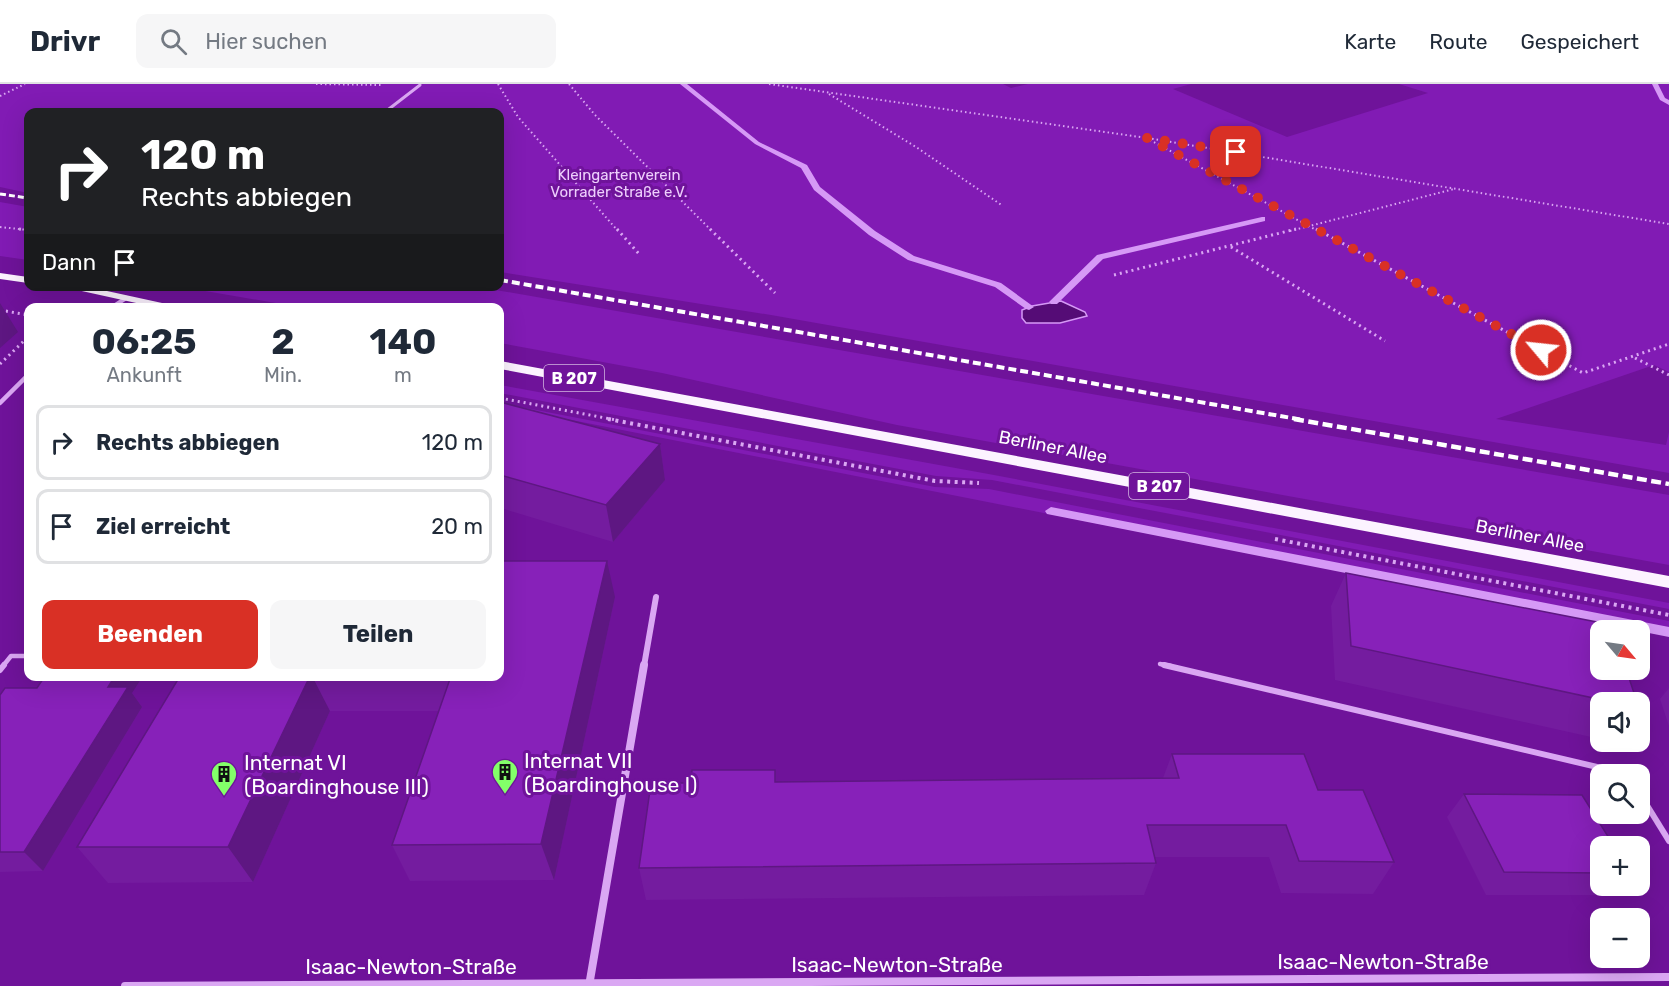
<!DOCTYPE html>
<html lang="de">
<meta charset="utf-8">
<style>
:root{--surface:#fff;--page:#f6f6f7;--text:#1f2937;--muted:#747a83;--line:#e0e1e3;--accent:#d93025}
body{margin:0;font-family:Rubik,sans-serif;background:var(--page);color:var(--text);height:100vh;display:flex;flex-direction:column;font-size:22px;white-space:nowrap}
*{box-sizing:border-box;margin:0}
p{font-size:20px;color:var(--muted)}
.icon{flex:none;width:33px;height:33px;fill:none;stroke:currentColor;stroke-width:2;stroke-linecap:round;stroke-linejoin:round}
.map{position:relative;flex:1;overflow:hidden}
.sheet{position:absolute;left:24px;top:219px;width:480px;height:378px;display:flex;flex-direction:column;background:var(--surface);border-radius:12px;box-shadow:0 6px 24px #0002}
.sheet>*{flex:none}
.hud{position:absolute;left:24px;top:24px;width:480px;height:183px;border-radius:12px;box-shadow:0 6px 24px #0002;background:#202124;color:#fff;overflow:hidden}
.needle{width:39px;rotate:119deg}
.buttons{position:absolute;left:1590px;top:536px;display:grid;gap:12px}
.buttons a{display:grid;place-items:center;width:60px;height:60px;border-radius:12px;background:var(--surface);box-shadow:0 6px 24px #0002;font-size:30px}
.pin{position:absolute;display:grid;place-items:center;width:51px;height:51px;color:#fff;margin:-26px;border-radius:12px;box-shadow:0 3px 9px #0006}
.me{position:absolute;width:66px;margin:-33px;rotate:298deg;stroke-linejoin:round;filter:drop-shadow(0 0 4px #0008)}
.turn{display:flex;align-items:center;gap:21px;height:126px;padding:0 18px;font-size:27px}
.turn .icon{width:78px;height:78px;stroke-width:2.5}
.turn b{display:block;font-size:42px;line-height:51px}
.then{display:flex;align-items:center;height:57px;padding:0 18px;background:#0003;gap:12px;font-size:22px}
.eta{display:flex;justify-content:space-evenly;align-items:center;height:102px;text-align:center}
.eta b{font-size:36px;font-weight:700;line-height:42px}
.primary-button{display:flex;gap:12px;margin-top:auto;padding:12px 18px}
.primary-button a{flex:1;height:69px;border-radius:12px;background:var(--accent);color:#fff;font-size:24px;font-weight:700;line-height:69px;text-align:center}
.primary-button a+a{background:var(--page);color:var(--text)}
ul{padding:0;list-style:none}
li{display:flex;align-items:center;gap:18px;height:75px;margin:0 12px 9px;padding:0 6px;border:3px solid var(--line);border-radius:12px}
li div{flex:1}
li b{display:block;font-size:22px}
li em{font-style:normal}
header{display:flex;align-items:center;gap:36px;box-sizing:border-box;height:84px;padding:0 30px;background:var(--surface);border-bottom:2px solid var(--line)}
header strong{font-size:28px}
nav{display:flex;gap:33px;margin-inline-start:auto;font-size:21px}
.search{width:420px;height:54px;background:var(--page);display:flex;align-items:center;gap:15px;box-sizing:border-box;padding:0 21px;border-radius:12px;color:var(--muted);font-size:22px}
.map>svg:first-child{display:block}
.green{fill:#811bb4}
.water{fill:#550c76;stroke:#d699f6;stroke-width:1.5}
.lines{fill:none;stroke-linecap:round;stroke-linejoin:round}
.stream{fill:#d699f6;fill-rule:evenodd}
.path-far2{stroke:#daa7f3;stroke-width:2;stroke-dasharray:1.5 3;stroke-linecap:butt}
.path-far1{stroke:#daa7f3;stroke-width:3;stroke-dasharray:2 4;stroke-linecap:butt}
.path{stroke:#daa7f3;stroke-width:4;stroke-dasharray:3 4.5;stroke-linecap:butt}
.lane-far2{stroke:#daa7f3;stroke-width:3}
.lane-far1{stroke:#daa7f3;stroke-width:4.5}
.lane{stroke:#daa7f3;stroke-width:6}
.street-far2{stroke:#daa7f3;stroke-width:4.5}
.street-far1{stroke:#daa7f3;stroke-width:6}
.street{stroke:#daa7f3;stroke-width:8}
.primary{fill:#fcf3ff;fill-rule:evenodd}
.rail-far2{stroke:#fff;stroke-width:3;stroke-dasharray:6 3;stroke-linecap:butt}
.rail-far1{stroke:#fff;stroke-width:4;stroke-dasharray:8 4;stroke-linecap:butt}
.rail{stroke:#fff;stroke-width:4.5;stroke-dasharray:10 4.5;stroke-linecap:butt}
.wall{fill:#741c9f}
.shaded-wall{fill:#5e1782}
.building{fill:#8721b9;stroke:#5e1782;stroke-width:1.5}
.route{stroke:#d93025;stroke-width:10;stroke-dasharray:0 18}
.labels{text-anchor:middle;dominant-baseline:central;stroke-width:6;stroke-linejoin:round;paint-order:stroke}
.far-park-label{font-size:15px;fill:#eecffd;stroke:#6f139a}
.shield{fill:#6f139a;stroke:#d4b8e1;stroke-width:1.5}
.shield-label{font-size:16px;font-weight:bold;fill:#fff}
.street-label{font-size:18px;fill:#fff;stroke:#6f139a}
.near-poi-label{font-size:21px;fill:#fff;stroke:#6f139a;text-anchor:start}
.near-street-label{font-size:21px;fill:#fff;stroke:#6f139a}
</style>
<header>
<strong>Drivr</strong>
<div class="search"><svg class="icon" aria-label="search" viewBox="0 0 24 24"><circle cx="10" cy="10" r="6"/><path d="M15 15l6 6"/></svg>Hier suchen</div>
<nav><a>Karte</a><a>Route</a><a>Gespeichert</a></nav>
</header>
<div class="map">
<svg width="1669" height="902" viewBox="0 0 1669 902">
<rect width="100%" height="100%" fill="#6f139a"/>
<g class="green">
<path d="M0,0H1003L1011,4L1028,0H1191L1173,5L1287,53L1428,9L1399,0H1669V288L1654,281L1496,335L1666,361L1669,348V389L771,231L500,188V28H28V109L0,103Z"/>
<path d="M0,118L28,123V176L0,172Z"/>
<path d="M182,203H479L1669,411V481L897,341L662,289L500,259V224L299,223Z"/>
<path d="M500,301L994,391L1669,519V525L992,396L936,392L500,309Z"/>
<path d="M500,319L935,403L989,405L1669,537V552L500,322Z"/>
</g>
<path class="water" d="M1061,217L1085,228L1087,232L1060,239H1026L1022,234V226L1032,222Z"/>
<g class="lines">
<g class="stream">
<path d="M680,0H687L759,58L807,81L820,103L875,147L914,172L1001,199L1034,223L1029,226L1026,225L995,203L908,176L869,151L814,106L801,84L755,60Z"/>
<path d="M1652,0H1658L1665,14L1669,16V21L1660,16Z"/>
<path d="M1262,133H1265V137L1103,175L1057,220H1051L1049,218L1097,171Z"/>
<path d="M1051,423L1669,543V553L1047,430L1045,427Z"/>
</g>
<g class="path-far2">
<path d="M316,0L382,1"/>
<path d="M498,0L518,33L618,147"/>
<path d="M569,0L595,31L712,147"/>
<path d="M769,0L1147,54L1669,140"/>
<path d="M829,10L916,63L1003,122"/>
<path d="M0,12L25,0"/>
<path d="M1150,56L1318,147"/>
<path d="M575,97L654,88"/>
<path d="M0,143L28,146"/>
<path d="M1290,147L1454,105"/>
</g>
<g class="path-far1">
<path d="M19,145L28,146"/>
<path d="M617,145L640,171"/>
<path d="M710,145L775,209"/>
<path d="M1316,145L1583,289L1669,260"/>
<path d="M1231,163L1385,257"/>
<path d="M1114,191L1296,145"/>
<path d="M0,226L28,231"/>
<path d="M1635,274L1669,291"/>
<path d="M0,280L28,253"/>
<path d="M500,314L616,336"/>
</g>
<g class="path">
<path d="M608,335L935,397L979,399"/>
<path d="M1275,455L1669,531"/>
</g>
<path class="lane-far2" d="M385,28L420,1"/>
<g class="lane-far1">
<path d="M1160,580L1171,582"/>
<path d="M3,582L11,572H28"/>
</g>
<g class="lane">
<path d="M1164,581L1627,690"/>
<path d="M0,586L4,581"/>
<path d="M1640,710L1669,757"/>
</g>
<g class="street-far2">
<path d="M111,224L126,214"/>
<path d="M0,319L28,291"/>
</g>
<path class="street-far1" d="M644,582L656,513"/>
<g class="street">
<path d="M125,902L1669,893"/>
<path d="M589,902L644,581"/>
</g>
<g class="primary">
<path d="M0,189L28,193V199L0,195Z"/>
<path d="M59,202H84L185,224H159Z"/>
<path d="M500,277L1669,492V504L500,285Z"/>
</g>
<path class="rail-far2" d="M0,110L28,114"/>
<path class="rail-far1" d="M500,196L1303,336"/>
<path class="rail" d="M1294,335L1669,400"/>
</g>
<g class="wall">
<path d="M500,318L660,360L665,396L613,458L501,424L500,429Z"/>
<path d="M1346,489L1637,618H1600V655L1335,596L1331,522Z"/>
<path d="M615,513L554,796L410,797L392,761L439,627H330L253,798L108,799L77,763L180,592H500Z"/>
<path d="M1669,604V642L1660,615Z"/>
<path d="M132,609L142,623L43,787L0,788V611Z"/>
<path d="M1172,670L1318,706L1394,778L1373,810L1281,809L1269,773H1155L1156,779L1144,811L646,816L639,784L691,699L775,686L776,698L1163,694Z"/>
<path d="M1464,710L1600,762V801H1618L1608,811H1486L1447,733Z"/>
</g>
<g class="shaded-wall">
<path d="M0,219L18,248L0,264Z"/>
<path d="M660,360L665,396L613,458L606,421Z"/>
<path d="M607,477L615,513L554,796L541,760Z"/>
<path d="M115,592H143L132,609L142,623L43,787L24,768L108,603Z"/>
<path d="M310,592H312L330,627L253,798L228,763Z"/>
</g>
<g class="building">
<path d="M500,318L660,360L606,421L500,391Z"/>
<path d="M500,477H607L541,760L392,761L451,592H500Z"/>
<path d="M1346,489L1612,541L1613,546H1600V585H1626L1637,618H1612L1351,562Z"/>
<path d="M45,592H115L108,603H128L24,768H0V611L5,604H37Z"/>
<path d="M180,592H310L228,763H77Z"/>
<path d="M1172,670H1304L1318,706H1363L1394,778L1299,777L1286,741H1147L1156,779L639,784L651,699H691L692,686H775V698L1179,694Z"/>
<path d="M1464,710L1582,711L1614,762H1600V789L1504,788Z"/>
</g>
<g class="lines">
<path class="route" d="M1236,68L1147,54L1541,266"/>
</g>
<defs>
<g id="building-pin" transform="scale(1.35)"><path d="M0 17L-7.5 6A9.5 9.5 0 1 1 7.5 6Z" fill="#83ff69" stroke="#6f139a"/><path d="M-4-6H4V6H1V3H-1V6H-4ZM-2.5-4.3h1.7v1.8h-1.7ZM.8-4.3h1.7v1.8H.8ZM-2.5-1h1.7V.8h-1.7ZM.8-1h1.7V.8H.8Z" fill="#111"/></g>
</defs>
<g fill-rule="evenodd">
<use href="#building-pin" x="505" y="688"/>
<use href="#building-pin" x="224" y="690"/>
</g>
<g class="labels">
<g class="far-park-label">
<text x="619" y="91">Kleingartenverein<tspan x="619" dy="17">Vorrader Straße e.V.</tspan></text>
</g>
<g class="shield">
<rect x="544" y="281" width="60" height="26" rx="4.5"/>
<rect x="1129" y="389" width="60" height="26" rx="4.5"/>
</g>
<g class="shield-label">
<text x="574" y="294">B 207</text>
<text x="1159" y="402">B 207</text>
</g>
<g class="street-label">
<text transform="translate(1053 363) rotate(11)">Berliner Allee</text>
<text transform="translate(1530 452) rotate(11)">Berliner Allee</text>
</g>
<g class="near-poi-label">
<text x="524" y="676">Internat VII<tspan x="524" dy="24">(Boardinghouse I)</tspan></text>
<text x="244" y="678">Internat VI<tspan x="244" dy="24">(Boardinghouse III)</tspan></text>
</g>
<g class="near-street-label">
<text x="1383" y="877">Isaac-Newton-Straße</text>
<text x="897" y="880">Isaac-Newton-Straße</text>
<text x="411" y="882">Isaac-Newton-Straße</text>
</g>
</g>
</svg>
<div class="buttons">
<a><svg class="needle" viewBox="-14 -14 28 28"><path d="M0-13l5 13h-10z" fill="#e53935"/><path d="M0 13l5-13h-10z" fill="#747a83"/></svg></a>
<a><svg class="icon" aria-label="sound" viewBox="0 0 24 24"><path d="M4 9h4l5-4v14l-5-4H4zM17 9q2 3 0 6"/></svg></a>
<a><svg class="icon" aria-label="search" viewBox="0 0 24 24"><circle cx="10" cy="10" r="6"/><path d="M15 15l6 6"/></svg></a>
<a>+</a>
<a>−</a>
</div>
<div class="pin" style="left:1236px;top:68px;background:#d93025"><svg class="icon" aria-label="arrive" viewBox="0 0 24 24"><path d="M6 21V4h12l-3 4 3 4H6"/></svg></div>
<svg class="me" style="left:1541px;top:266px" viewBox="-20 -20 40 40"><circle r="17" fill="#d93025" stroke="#fff" stroke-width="3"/><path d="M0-11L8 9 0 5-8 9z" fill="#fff"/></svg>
<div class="hud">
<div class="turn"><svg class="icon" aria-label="right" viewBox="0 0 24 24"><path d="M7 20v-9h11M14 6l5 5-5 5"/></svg><div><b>120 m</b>Rechts abbiegen</div></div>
<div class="then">Dann<svg class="icon" aria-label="arrive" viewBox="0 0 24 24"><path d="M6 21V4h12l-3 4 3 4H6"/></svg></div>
</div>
<section class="sheet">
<div class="eta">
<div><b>06:25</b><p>Ankunft</p></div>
<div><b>2</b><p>Min.</p></div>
<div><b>140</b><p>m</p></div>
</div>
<ul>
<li><svg class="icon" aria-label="right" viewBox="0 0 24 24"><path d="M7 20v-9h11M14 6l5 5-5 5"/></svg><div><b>Rechts abbiegen</b></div><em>120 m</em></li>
<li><svg class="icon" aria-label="arrive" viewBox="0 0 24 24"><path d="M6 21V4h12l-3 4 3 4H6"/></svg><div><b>Ziel erreicht</b></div><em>20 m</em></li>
</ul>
<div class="primary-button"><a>Beenden</a><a>Teilen</a></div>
</section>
</div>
